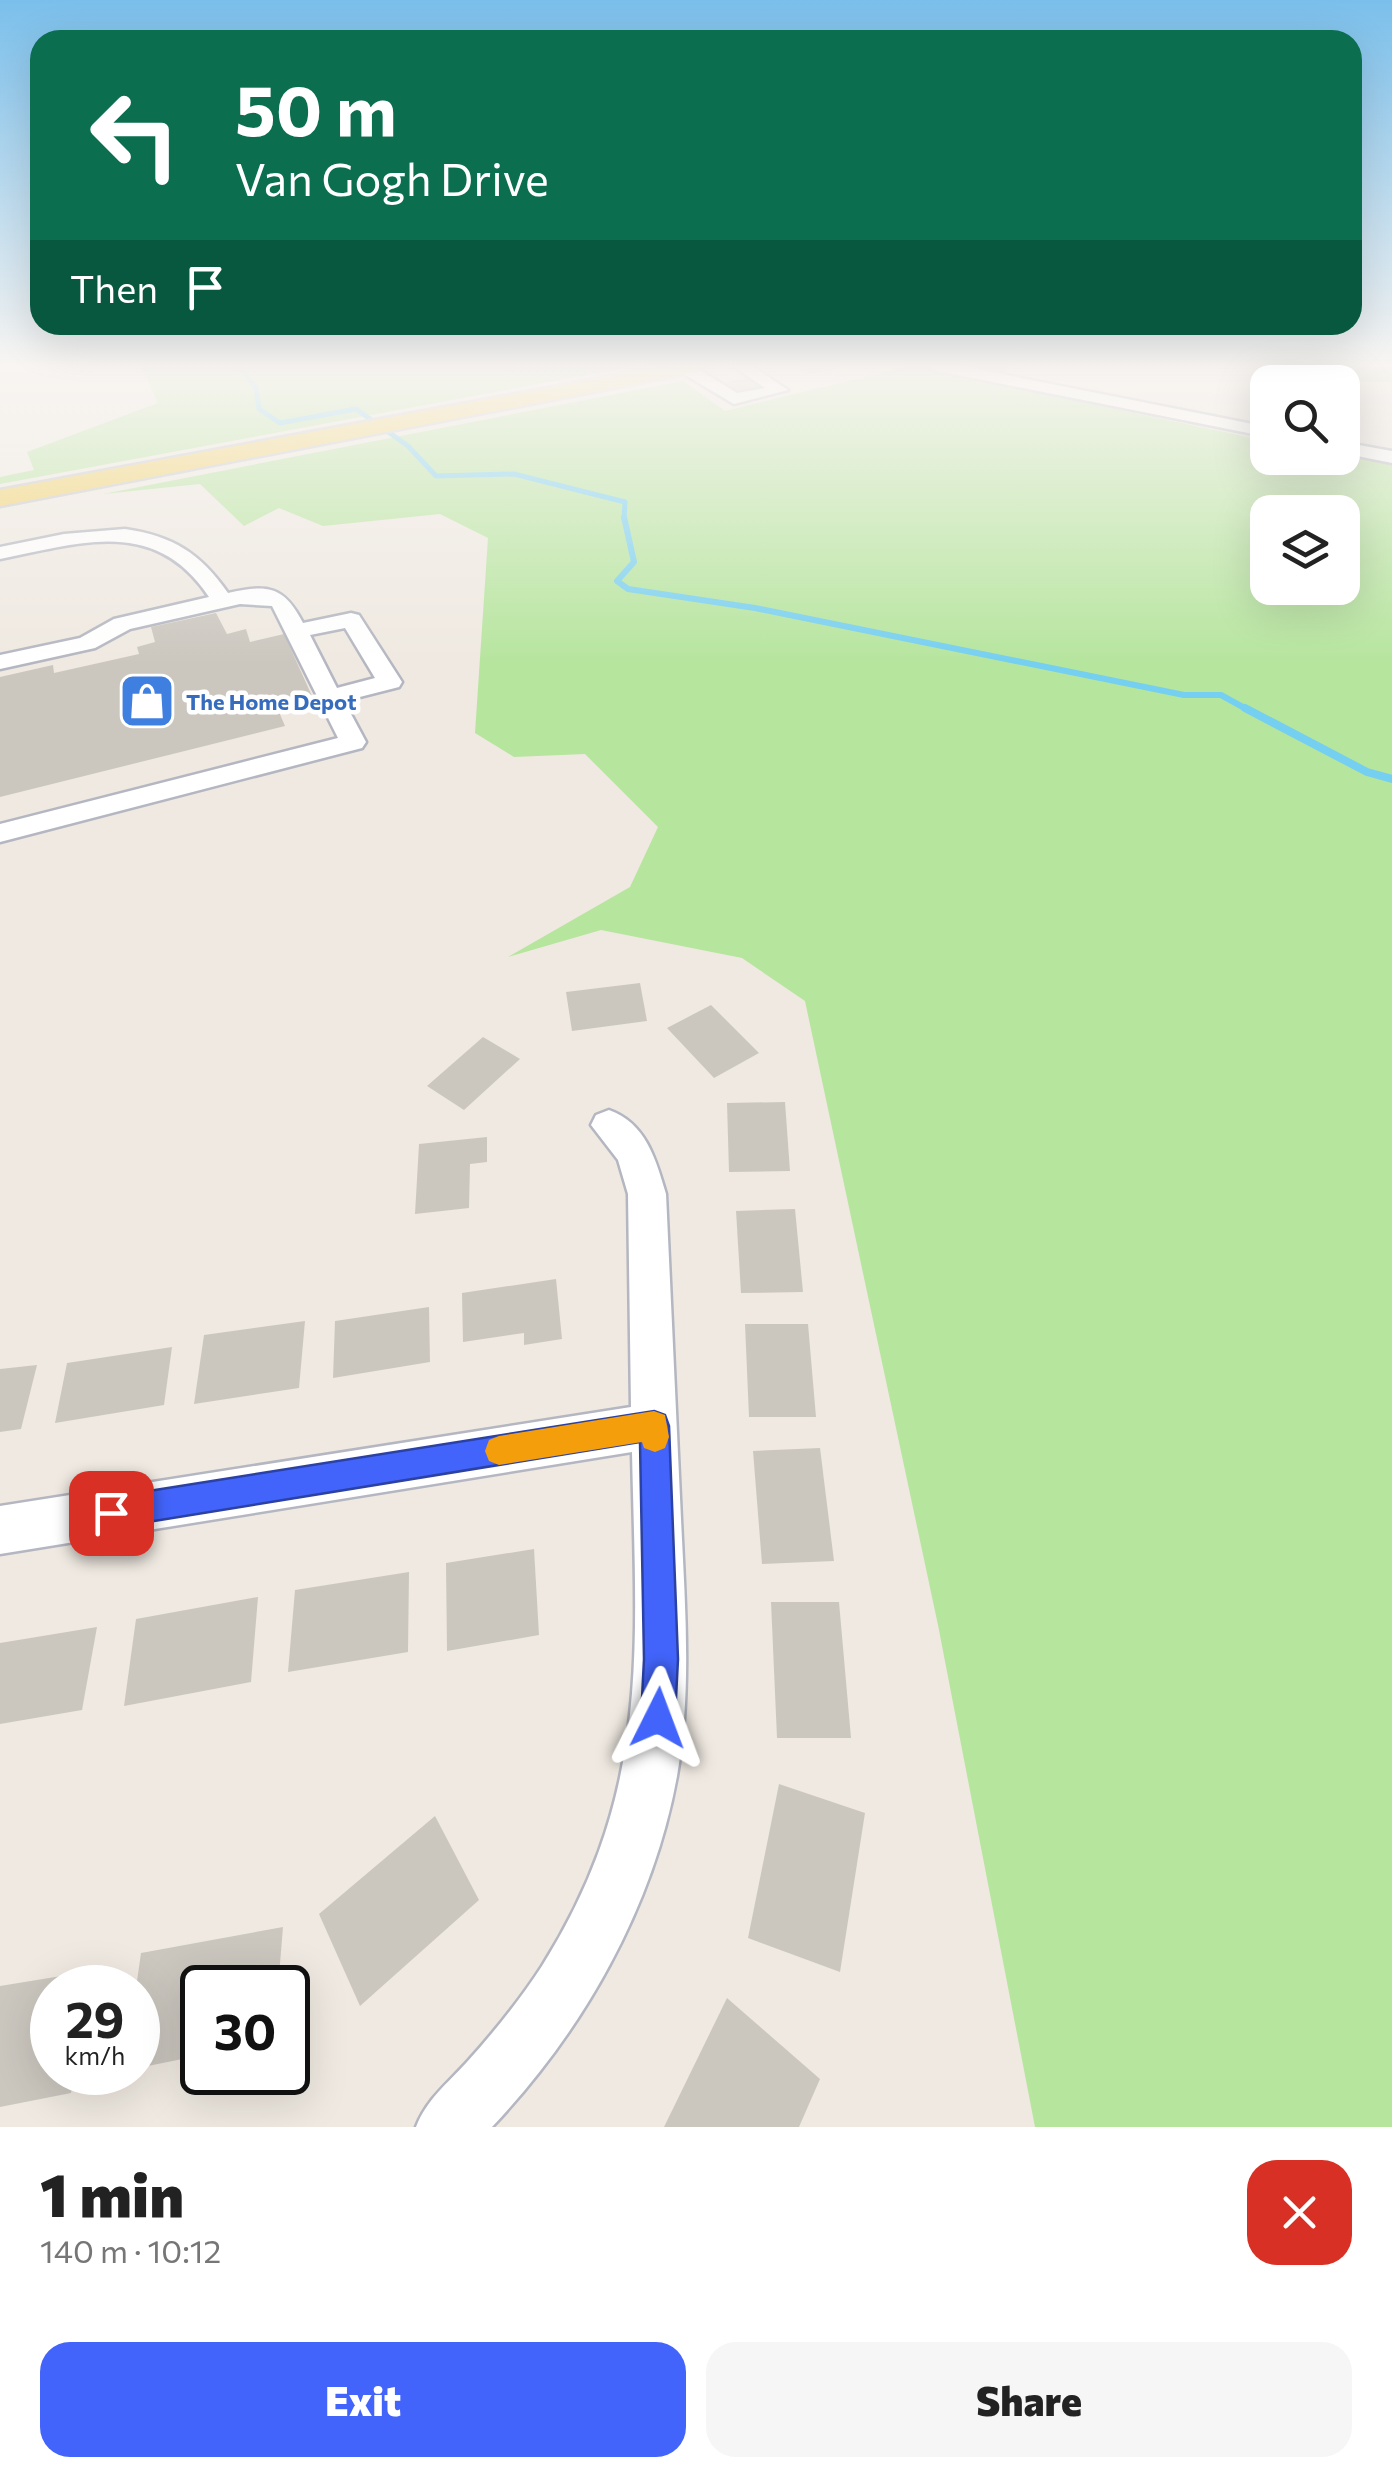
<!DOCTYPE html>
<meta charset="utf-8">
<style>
:root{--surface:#fff;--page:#f6f6f6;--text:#222;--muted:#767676;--accent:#4264fb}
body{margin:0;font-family:Commissioner,sans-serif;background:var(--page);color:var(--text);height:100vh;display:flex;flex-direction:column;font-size:38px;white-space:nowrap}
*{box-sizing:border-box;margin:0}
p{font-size:32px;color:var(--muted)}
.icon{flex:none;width:55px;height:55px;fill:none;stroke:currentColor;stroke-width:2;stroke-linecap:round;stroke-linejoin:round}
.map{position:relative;height:2127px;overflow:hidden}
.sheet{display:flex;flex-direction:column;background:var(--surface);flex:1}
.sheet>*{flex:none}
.top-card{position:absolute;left:30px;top:30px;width:1332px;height:305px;border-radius:30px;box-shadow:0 10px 40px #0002;background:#0b6e4f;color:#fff;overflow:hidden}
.tools{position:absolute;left:1250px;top:365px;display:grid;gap:20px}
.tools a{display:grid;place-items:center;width:110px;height:110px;border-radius:20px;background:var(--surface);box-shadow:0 10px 40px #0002;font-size:50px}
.speed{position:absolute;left:30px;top:1965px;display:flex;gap:20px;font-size:50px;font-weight:700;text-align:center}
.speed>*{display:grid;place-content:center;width:130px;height:130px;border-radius:50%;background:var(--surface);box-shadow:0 10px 40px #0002;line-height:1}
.speed small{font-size:25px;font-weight:400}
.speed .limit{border:5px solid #111;border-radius:15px;background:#fff;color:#111}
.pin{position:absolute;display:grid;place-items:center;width:85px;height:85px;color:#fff;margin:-42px;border-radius:20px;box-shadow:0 5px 15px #0006}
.me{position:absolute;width:110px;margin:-55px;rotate:3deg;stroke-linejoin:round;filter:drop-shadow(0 0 8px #0008)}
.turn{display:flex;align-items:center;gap:35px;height:210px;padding:0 40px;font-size:45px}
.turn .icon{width:130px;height:130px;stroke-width:2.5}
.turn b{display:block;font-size:70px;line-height:85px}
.then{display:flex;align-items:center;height:95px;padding:0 40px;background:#0003;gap:20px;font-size:38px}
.round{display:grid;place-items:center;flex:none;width:105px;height:105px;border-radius:30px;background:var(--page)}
.headline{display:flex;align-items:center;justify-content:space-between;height:170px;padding:0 40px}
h1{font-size:60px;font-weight:800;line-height:75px}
.action{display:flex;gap:20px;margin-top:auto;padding:20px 40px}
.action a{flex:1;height:115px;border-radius:30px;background:var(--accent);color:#fff;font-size:40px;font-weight:800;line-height:115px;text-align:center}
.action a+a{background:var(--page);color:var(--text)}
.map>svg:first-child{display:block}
.green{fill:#b6e59e;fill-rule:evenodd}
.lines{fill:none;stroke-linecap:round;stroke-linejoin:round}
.stream-far2{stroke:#75cff0;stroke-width:5}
.stream-far1{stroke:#75cff0;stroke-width:6}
.stream{stroke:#75cff0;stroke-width:8}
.building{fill:#cbc7bf}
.minor-casing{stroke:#b4b7c1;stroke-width:5}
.major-casing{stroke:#c9c9c9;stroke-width:5}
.minor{fill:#fff;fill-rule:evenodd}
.major{fill:#f2d163;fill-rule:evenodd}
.route{fill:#4264fb;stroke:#2b41a3;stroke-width:2.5}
.slow{fill:#f59e0b}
.labels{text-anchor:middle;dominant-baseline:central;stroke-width:9;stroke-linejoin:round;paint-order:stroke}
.far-shop-label{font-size:22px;font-weight:bold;fill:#366cbe;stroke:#fff;text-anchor:start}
</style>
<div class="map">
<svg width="1392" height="2127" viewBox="0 0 1392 2127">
<rect width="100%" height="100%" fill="#efe9e1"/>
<g class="green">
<path d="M141,366H635L0,484V477L34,470L27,452L158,403Z"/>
<path d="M909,366H1013L1008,367L1000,385L1267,441L1268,458H1342L1343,447L1392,456V2127H1035L938,1625L805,1001L742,958L601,930L508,957L630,887L658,827L585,754L514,757L475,733L488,538L440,514L323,526L279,508L244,526L200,484L103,494L683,381L725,411ZM1268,512H1342V588H1268Z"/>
<path d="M1291,366H1392V382L1345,381Z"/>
</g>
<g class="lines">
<path class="stream-far2" d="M239,366L256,388L259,409L280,423L356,409L408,446L436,476L514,474L625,502L624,519"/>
<path class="stream-far1" d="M624,517L634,562L617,581L628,589L755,608L1184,695H1221L1250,711"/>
<path class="stream" d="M1245,708L1367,772L1392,779"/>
</g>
<g class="building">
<path d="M792,366H844V367L813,374Z"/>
<path d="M753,377L773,389L746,395L721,383Z"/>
<path d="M216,613L227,634L246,629L250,642L284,634L312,696L276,705L285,726L0,797V677L53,665L54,673L139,654L137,647L155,642L151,627Z"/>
<path d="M640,983L647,1021L572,1031L566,992Z"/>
<path d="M711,1005L759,1053L714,1078L667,1028Z"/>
<path d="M483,1037L520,1059L464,1110L427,1086Z"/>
<path d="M785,1102L790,1171L729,1172L727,1103Z"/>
<path d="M487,1137V1162L470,1164L469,1208L415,1214L419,1144Z"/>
<path d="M795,1209L803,1292L741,1293L736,1211Z"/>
<path d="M556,1279L562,1339L524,1345V1333L463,1342L462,1293Z"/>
<path d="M429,1307L430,1362L333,1378L335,1321Z"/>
<path d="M305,1321L299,1388L194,1404L204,1335Z"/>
<path d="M745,1324H808L816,1417H749Z"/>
<path d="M172,1347L164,1405L55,1423L67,1363Z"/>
<path d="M37,1365L21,1429L0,1432V1369Z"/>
<path d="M820,1448L834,1561L762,1564L753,1451Z"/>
<path d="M534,1549L539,1635L447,1651L446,1563Z"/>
<path d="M409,1572L408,1652L288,1672L295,1590Z"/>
<path d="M258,1597L251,1682L124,1706L136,1619Z"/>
<path d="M771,1602H839L851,1738H777Z"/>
<path d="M97,1627L82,1710L0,1724V1643Z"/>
<path d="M779,1784L865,1813L840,1972L748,1938Z"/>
<path d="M435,1816L479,1900L360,2006L319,1914Z"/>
<path d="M283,1927L278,1988H202V2055L138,2068L136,1988L141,1953Z"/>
<path d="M92,1971L90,1988H52V2072H75L71,2093L0,2107V1986Z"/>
<path d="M727,1998L820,2079L799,2127H664Z"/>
</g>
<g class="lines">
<g class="minor-casing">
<g id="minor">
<path d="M679,366H693L737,393L765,388L733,366H752L788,390L734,404L679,371Z"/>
<path d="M930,366H961L1268,427V437L938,371Z"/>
<path d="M1342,442L1392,451V463L1342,453Z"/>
<path d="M125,529C173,536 200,553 228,593C268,584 284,586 303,623L351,613L359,615L402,682L399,687L344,701L366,742L362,748L0,842V824L338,738L272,606L240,604L130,629L95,648L0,669V655L80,638L114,619L209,597C155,516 81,543 0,559V547L64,534ZM345,628L375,678L337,688L310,635Z"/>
<path d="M609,1110C646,1123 656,1160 666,1194C671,1303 676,1411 681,1519C685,1605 692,1692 677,1776C653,1908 583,2031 492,2127H416C427,2099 447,2084 467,2062C494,2032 520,2000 542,1966C652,1791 636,1648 632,1452L0,1554V1506L631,1407L628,1194L618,1160L591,1125L596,1115Z"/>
</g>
</g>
<g class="major-casing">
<path id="major" d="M665,366H707L697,372L0,506V490Z"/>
</g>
<use href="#minor" class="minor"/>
<use href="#major" class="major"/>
</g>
<linearGradient id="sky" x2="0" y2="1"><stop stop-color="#7abfeb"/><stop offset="0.55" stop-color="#f8f5f2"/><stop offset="1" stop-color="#f8f5f2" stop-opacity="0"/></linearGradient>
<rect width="1392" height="664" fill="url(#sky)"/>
<path class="route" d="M654,1411L665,1415L669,1426L678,1659L675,1718L670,1730L658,1735L646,1730L641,1718L644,1659L640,1442L111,1528L100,1524L95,1513L100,1502L111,1497Z"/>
<path class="slow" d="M654,1411L665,1415L669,1437L665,1448L655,1452L644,1448L642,1442L499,1465L489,1461L485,1451L489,1440L499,1436Z"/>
<defs>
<g id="shop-square" transform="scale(2.875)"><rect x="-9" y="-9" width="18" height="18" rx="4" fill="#3f7fe0" stroke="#fff"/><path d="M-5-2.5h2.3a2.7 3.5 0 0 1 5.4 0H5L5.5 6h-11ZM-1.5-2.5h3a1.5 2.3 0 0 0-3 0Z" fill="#fff"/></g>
</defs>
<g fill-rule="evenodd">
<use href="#shop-square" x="147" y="701"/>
</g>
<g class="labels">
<g class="far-shop-label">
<text x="186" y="701">The Home Depot</text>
</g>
</g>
</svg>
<div class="tools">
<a><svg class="icon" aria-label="search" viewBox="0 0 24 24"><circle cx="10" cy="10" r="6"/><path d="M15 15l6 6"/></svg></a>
<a><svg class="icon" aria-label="layers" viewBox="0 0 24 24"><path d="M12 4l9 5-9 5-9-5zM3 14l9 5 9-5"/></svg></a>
</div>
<div class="speed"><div>29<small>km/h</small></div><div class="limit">30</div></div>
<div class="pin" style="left:111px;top:1513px;background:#d93025"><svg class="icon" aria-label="arrive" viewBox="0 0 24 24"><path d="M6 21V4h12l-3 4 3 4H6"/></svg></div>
<svg class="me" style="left:658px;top:1718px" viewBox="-20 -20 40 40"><path d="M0-17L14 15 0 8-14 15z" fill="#4264fb" stroke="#fff" stroke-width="4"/></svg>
<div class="top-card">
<div class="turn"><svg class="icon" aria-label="left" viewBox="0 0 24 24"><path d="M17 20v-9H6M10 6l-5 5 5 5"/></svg><div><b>50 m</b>Van Gogh Drive</div></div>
<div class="then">Then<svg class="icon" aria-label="arrive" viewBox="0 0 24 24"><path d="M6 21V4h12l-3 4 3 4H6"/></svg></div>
</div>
</div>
<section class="sheet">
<div class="headline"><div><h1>1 min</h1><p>140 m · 10:12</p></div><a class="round" style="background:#d93025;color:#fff"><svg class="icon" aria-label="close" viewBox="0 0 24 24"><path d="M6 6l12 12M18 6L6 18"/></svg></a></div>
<div class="action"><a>Exit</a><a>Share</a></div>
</section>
